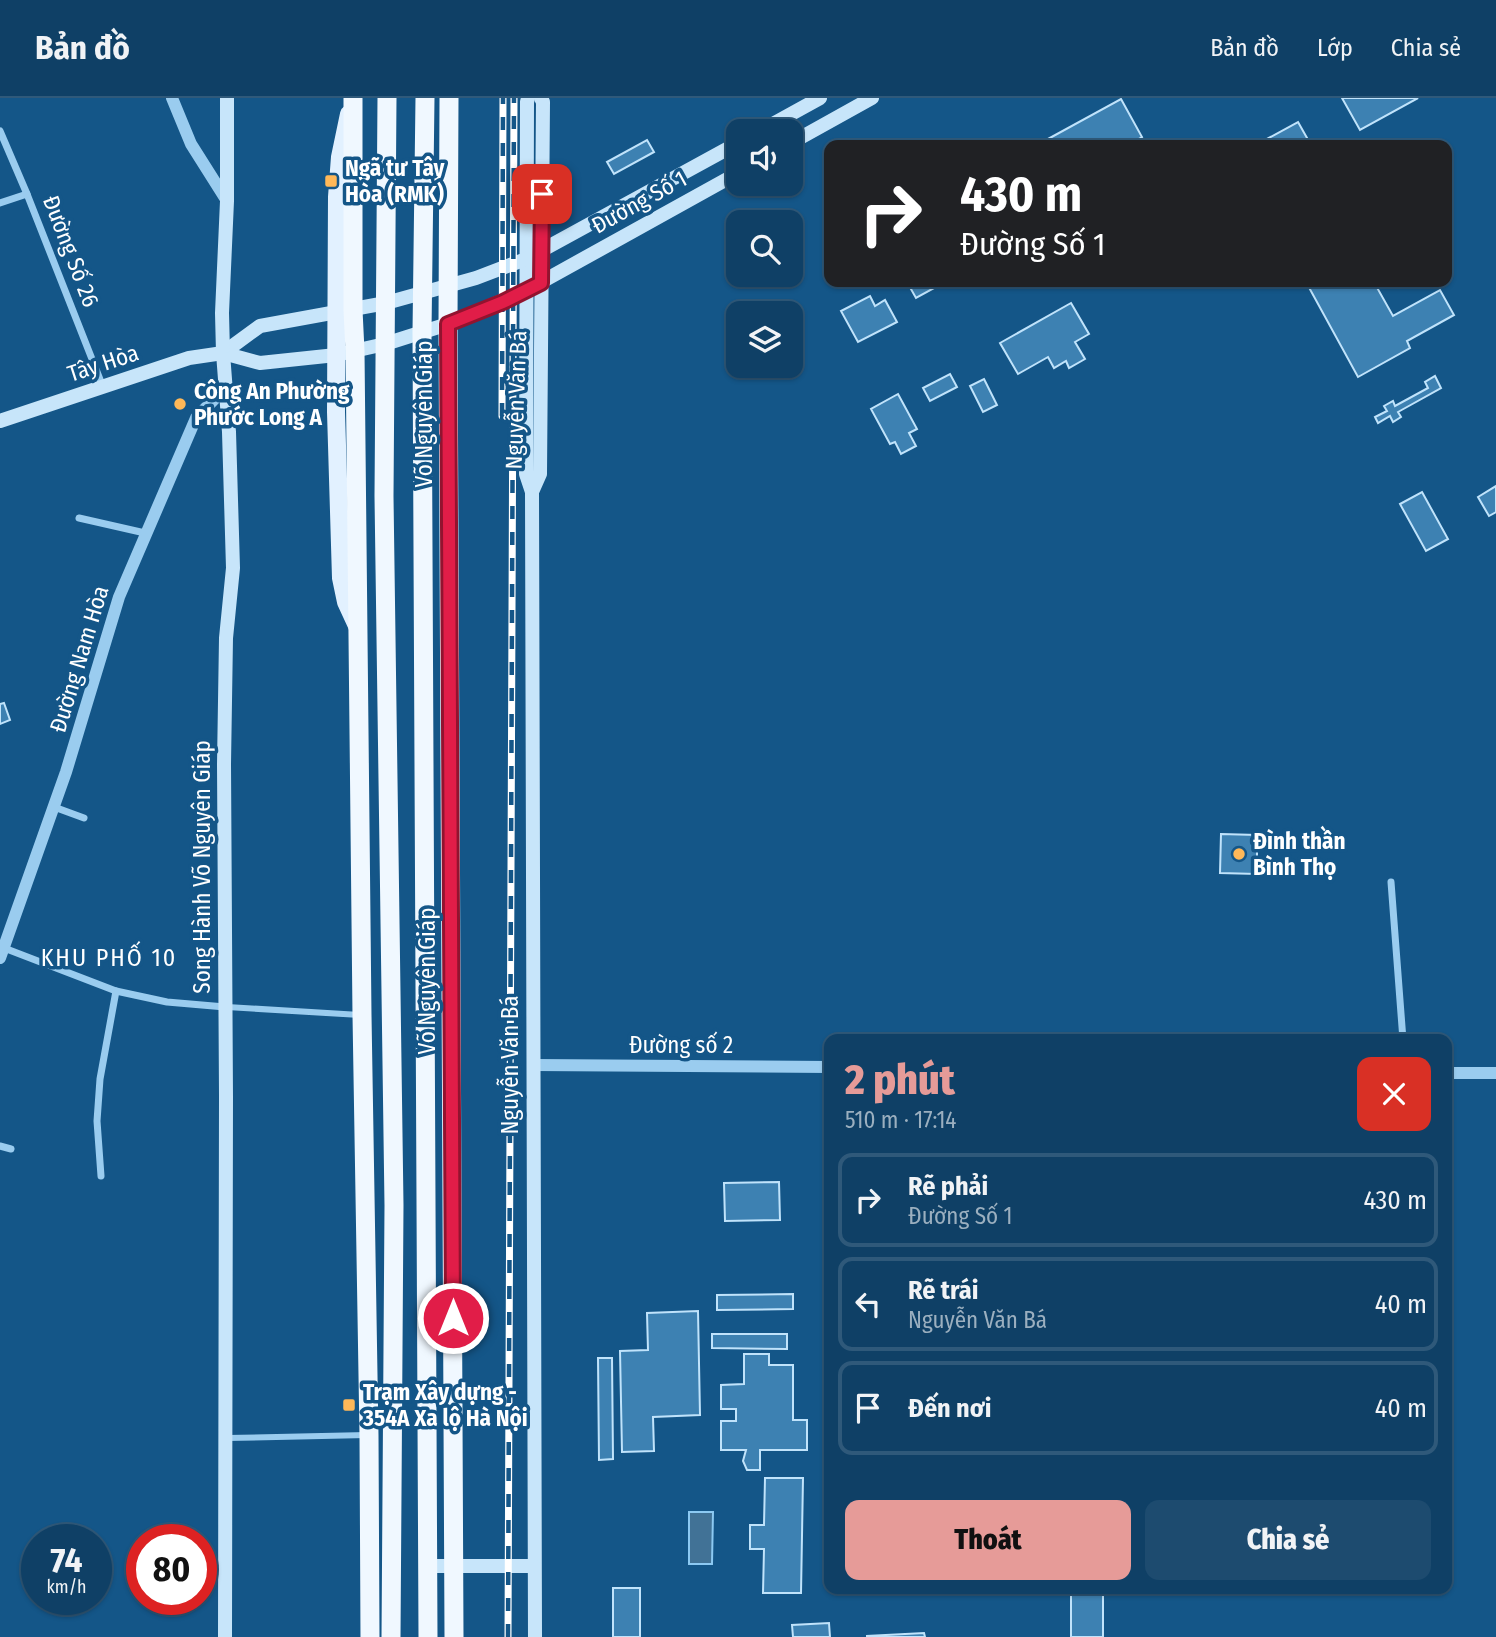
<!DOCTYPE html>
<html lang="vi">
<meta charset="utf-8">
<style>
:root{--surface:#0f4066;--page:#1d4b6f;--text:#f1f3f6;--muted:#9bafbf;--line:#2f597a;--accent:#e69b98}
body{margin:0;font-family:"Fira Sans Condensed",sans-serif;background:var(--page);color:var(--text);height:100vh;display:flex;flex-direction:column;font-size:26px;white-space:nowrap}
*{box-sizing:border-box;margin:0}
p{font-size:23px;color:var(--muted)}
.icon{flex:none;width:38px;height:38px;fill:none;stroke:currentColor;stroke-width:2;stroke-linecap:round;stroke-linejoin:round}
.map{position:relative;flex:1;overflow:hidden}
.sheet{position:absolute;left:824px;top:936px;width:628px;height:560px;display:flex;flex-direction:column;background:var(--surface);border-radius:14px;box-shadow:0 2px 5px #0004,0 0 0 2px var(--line)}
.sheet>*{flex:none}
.guide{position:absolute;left:824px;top:42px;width:628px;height:147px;border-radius:14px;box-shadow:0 2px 5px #0004,0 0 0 2px var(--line);background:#202124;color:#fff;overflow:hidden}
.controls{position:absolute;left:726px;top:21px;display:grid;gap:14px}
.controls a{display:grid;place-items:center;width:77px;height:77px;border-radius:14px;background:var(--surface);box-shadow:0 2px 5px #0004,0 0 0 2px var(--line);font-size:35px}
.speed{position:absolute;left:21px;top:1426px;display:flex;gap:14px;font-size:35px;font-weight:700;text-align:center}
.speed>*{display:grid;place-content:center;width:91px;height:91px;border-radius:50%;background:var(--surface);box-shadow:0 2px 5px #0004,0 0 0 2px var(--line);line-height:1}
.speed small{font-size:18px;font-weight:400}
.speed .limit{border:10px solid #d22;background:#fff;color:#111}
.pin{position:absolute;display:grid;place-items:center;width:60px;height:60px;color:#fff;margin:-30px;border-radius:14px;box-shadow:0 4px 10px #0006}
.me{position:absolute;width:77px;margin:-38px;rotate:0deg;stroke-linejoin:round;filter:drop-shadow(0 0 5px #0008)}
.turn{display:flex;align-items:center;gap:24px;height:147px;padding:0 21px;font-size:32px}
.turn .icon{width:91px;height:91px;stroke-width:2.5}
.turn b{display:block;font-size:49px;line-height:60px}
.round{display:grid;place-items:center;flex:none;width:74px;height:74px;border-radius:14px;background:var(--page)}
.head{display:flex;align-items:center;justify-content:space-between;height:119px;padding:0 21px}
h1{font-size:42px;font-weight:800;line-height:52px;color:var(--accent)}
.cta{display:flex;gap:14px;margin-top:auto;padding:14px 21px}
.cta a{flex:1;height:80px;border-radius:14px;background:var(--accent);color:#111;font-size:28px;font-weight:800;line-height:80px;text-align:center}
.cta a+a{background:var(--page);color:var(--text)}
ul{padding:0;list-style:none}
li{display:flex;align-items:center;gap:21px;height:94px;margin:0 14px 10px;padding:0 7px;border:4px solid var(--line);border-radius:14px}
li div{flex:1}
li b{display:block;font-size:26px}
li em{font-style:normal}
header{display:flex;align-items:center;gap:42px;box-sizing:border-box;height:98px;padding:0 35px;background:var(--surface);border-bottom:2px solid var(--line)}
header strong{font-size:33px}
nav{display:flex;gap:38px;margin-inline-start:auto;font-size:24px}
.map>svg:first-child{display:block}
.water{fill:#417296;stroke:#8cc9f2;stroke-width:2}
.building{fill:#3d81b2;stroke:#c0e3fb;stroke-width:2}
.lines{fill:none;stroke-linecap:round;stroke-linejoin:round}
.pedestrian{stroke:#9accef;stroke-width:6}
.minor{stroke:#9accef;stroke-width:7}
.tertiary{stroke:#9accef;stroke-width:12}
.secondary{stroke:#c7e5fa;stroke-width:14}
.primary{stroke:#e2f1ff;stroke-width:18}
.trunk{stroke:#f0f8ff;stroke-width:19}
.rail-casing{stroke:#fff;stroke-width:7}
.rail{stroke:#145688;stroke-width:4.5;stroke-dasharray:13;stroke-linecap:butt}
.route-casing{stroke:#92132f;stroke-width:18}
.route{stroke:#e11d48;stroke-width:12}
.poi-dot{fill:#ffb858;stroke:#145688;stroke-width:2.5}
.labels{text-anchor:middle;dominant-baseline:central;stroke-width:7;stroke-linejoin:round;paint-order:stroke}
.poi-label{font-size:23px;font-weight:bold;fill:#fff;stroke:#145688;text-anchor:start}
.street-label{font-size:23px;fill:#fff;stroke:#145688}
.neighbourhood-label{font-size:24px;letter-spacing:2px;fill:#fff;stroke:#145688}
</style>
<header>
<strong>Bản đồ</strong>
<nav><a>Bản đồ</a><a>Lớp</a><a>Chia sẻ</a></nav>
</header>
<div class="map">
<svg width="1496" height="1539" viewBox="0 0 1496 1539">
<rect width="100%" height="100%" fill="#145688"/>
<path class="water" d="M689,1414H713L712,1466H689Z"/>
<g class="building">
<path d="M1342,0H1418L1360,32Z"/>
<path d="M1121,1L1142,39L1128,47H1037Z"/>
<path d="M1298,24L1311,47H1256Z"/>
<path d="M647,42L654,54L614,76L607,64Z"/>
<path d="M907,184H945L916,200Z"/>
<path d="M1306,184H1379L1375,186L1393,218L1440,192L1454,217L1407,243L1410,250L1358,279Z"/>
<path d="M870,198L875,208L885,202L897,224L858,244L841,213Z"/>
<path d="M1071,205L1089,236L1075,244L1085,261L1069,270L1066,263L1054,270L1048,259L1018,276L1000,245Z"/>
<path d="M950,276L957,289L930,303L923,290Z"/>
<path d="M1435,278L1441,290L1398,314L1401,319L1393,324L1390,318L1378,325L1375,319L1387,313L1384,308L1393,303L1395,308L1428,290L1425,284Z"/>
<path d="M984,281L997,307L983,314L970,288Z"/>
<path d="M898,296L917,331L909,335L916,348L901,356L895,344L890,346L871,311Z"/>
<path d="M1496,388V414L1489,418L1478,399Z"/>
<path d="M1422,394L1448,441L1426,453L1400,406Z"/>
<path d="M4,605L10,622L0,626V606Z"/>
<path d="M1221,736L1257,737V776L1220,775Z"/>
<path d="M779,1084L780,1122L725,1123L724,1085Z"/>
<path d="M793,1196V1211L717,1212V1197Z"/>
<path d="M698,1213L700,1317L653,1319L654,1353L622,1354L620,1253L648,1252L647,1215Z"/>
<path d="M712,1236H787V1251L712,1250Z"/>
<path d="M744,1256H769V1267H793V1322H807V1352H760V1372H747L743,1363L746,1352H721V1323H736V1311H721V1287L744,1286Z"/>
<path d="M598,1260H612L613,1361L599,1362Z"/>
<path d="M765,1380H803L801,1495H763L764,1451H750V1427H764Z"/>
<rect x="613" y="1490" width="27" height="49"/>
<rect x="1071" y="1491" width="32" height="48"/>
<path d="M829,1525L830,1539H793L792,1527Z"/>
<path d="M924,1535L925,1539H867V1538Z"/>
</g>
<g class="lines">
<g class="pedestrian">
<path d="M227,909L360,917"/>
<path d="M227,1340L367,1337"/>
</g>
<g class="minor">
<path d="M0,33L27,96L103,289"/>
<path d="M0,105L27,96"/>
<path d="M79,420L145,435"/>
<path d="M54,709L84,720"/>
<path d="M1391,784L1403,942"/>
<path d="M4,850L116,893L167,904L225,909"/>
<path d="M0,1048L11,1051"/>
<path d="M101,1078L97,1023L100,981L116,893"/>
</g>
<g class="tertiary">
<path d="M172,0L191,46L227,103"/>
<path d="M0,860L66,674L119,499L196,320L226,289"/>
<path d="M533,967L830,969"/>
<path d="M1447,975H1496"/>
</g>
<g class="secondary">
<path d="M528,0L527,4L526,376L532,394L535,1539"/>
<path d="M760,33L820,0"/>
<path d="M791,45L872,0"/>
<path d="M223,255L260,228L386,205L476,180L526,161L738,45"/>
<path d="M0,323L189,260L223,255L260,265L336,257L385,246L448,226L527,192L738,75"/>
<path d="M532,394L540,376L543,4L541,0"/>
<path d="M427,1468H534"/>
<path d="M225,1539L226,998L224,666L226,540L233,470L229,334L223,255L222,215L227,103V0"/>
</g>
<path class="primary" d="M349,16L340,59L337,99L336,314L341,480L346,504L358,530"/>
<g class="trunk">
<path d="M353,0V212L355,253L362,917L369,1337L370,1539"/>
<path d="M387,0L384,398L394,1107L391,1539"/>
<path d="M425,0L422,234L428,1539"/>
<path d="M449,0L448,226L454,1539"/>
</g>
<g class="rail-casing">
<g id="rail">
<path d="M502,318L503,0"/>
<path d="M508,1539L514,0"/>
</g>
</g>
<use href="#rail" class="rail"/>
</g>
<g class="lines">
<g class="route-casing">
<path id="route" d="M453,1220L448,226L503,204L541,185L542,96"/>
</g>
<use href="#route" class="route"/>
</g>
<g class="poi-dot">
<rect x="324" y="76" width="14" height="14" rx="3.5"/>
<circle cx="180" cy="306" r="7"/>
<circle cx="1239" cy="756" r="7"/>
<rect x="342" y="1300" width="14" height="14" rx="3.5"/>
</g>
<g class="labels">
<g class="poi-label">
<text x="345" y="70">Ngã tư Tây<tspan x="345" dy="26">Hòa (RMK)</tspan></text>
<text x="194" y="293">Công An Phường<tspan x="194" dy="26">Phước Long A</tspan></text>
<text x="1253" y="743">Đình thần<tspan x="1253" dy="26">Bình Thọ</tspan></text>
<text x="363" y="1294">Trạm Xây dựng -<tspan x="363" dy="26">354A Xa lộ Hà Nội</tspan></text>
</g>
<g class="street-label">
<text transform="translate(639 104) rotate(-29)">Đường Số 1</text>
<text transform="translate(71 153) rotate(69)">Đường Số 26</text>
<text transform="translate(103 265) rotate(-18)">Tây Hòa</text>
<text transform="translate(516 302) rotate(-88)">Nguyễn Văn Bá</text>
<text transform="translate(424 316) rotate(-90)">Võ Nguyên Giáp</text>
<text transform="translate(79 561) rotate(-73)">Đường Nam Hòa</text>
<text transform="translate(202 769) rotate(-90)">Song Hành Võ Nguyên Giáp</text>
<text transform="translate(427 883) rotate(-90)">Võ Nguyên Giáp</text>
<text x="681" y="947">Đường số 2</text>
<text transform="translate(510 967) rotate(-90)">Nguyễn Văn Bá</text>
</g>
<g class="neighbourhood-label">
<text x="109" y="860">KHU PHỐ 10</text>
</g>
</g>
</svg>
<div class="controls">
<a><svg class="icon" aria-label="sound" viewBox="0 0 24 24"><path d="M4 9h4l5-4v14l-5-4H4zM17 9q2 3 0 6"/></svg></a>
<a><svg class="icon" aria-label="search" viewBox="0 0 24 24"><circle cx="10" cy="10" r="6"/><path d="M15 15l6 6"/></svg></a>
<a><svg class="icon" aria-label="layers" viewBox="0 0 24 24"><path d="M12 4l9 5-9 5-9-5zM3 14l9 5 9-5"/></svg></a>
</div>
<div class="speed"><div>74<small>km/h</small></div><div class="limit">80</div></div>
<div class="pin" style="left:542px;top:96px;background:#d93025"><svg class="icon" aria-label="arrive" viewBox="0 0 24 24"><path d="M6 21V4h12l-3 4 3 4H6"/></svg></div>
<svg class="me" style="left:453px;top:1220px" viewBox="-20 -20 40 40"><circle r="17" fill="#e11d48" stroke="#fff" stroke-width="3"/><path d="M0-11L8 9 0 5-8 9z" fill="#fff"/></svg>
<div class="guide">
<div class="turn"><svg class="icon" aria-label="right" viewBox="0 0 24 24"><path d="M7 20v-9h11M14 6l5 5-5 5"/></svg><div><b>430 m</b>Đường Số 1</div></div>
</div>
<section class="sheet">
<div class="head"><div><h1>2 phút</h1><p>510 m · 17:14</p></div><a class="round" style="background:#d93025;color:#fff"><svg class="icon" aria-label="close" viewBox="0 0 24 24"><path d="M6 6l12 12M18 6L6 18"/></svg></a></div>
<ul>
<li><svg class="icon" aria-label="right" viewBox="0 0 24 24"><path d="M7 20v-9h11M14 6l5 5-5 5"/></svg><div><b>Rẽ phải</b><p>Đường Số 1</p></div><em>430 m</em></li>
<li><svg class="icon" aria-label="left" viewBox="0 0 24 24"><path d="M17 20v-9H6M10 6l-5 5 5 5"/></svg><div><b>Rẽ trái</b><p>Nguyễn Văn Bá</p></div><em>40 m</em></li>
<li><svg class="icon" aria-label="arrive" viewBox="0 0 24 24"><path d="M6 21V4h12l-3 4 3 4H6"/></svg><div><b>Đến nơi</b></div><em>40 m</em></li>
</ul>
<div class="cta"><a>Thoát</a><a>Chia sẻ</a></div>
</section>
</div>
